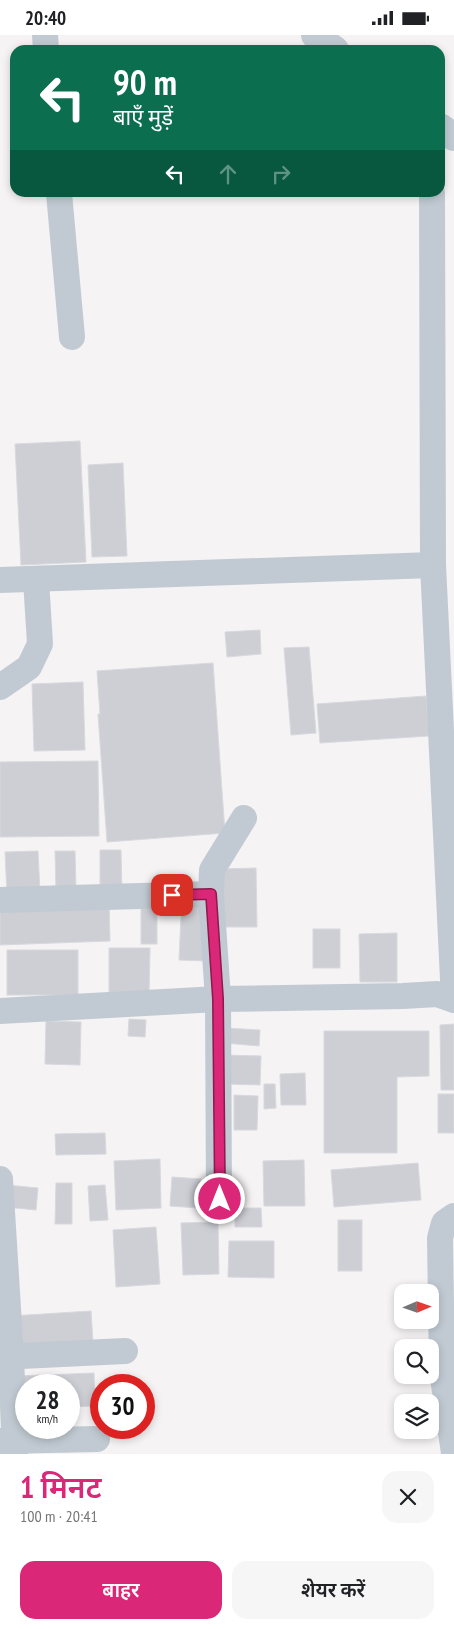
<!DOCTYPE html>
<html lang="hi">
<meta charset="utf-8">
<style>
:root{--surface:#fff;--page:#f6f6f6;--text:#202124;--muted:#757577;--accent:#db2777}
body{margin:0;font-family:"PT Sans Narrow","Noto Sans Devanagari",sans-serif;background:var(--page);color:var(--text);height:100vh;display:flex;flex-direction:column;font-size:19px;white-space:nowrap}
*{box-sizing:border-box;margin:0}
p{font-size:16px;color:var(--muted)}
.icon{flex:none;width:28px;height:28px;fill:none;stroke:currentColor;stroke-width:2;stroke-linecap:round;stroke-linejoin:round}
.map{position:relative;height:1419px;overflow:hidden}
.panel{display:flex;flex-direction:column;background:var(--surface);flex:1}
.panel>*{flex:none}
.hud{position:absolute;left:10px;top:10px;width:435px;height:152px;border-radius:15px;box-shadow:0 2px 8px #0003;background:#0b6e4f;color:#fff;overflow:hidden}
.needle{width:32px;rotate:88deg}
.controls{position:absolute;left:394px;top:1249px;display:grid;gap:10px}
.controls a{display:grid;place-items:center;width:45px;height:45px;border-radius:10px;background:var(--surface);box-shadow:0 2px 8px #0003;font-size:25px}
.speed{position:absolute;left:15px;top:1339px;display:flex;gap:10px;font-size:25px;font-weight:700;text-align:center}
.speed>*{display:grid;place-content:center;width:65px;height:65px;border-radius:50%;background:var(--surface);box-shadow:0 2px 8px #0003;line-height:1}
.speed small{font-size:12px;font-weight:400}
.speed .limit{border:8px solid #d22;background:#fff;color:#111}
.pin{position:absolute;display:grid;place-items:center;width:42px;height:42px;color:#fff;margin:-21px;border-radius:10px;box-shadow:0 2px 8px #0006}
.me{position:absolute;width:55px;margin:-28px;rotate:0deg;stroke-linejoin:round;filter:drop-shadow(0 0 4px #0008)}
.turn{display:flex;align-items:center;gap:18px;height:105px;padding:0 20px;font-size:22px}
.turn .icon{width:65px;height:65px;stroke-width:2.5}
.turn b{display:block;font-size:35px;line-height:42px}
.lanes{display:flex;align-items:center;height:48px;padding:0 20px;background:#0003;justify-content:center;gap:25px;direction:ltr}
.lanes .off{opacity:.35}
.round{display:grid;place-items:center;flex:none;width:52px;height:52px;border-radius:15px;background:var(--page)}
.overview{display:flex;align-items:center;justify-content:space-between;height:85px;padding:0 20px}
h1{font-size:30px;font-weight:600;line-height:38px;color:var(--accent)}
.action{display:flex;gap:10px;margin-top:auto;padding:10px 20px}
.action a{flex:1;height:58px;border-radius:15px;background:var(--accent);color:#fff;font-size:20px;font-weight:600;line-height:58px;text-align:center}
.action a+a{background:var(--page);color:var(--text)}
.status{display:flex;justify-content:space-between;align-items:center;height:35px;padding:0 25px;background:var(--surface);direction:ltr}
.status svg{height:14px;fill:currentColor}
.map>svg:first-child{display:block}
.building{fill:#cdcfd5;stroke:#d7d9de}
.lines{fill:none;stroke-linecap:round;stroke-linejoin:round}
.minor{stroke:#c1cad2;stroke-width:26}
.tertiary{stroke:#c1cad2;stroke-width:28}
.route-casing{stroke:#8e194d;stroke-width:12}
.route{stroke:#db2777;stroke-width:9}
</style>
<div class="status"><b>20:40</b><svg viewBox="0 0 49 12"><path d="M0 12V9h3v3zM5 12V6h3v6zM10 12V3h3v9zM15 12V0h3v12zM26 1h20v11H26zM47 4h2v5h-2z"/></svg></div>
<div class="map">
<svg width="454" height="1419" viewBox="0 0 454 1419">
<rect width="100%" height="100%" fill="#f5f3f3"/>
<g class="building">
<path d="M80,406L86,527L21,530L15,409Z"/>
<path d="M123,428L127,521L92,522L88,430Z"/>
<path d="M260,595L261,619L227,622L225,597Z"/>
<path d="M309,612L316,698L291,700L284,613Z"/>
<path d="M213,628L225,798L107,807L98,679H100L97,636Z"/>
<path d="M83,647L85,715L34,716L32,649Z"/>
<path d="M426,661L429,701L320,708L317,669Z"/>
<path d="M98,726L99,801L0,802V727Z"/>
<path d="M100,815H121L122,859H100Z"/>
<path d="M38,816L40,858L7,859L5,817Z"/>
<path d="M55,816H75L76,855H56Z"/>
<path d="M256,833L257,892H221L220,834Z"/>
<path d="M211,859L207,926L179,925L181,882Z"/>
<path d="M109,865L110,906L0,910V869Z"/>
<rect x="141" y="873" width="16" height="36"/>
<rect x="313" y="894" width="27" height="39"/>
<path d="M397,898V947H360L359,899Z"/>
<path d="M109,913H150L149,963H109Z"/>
<rect x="7" y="915" width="71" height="45"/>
<path d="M129,984L146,985L145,1002L128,1001Z"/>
<path d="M46,986L81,987L80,1030L45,1029Z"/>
<path d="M454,989V1055H441L440,990Z"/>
<path d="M225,993L260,995L259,1011L224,1008Z"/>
<path d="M324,996H429V1041L397,1042V1118H324Z"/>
<path d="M224,1020L261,1021L260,1050L224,1049Z"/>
<path d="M305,1038L306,1070H281L280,1039Z"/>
<path d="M264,1049H275L276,1073L264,1074Z"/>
<rect x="438" y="1059" width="16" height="39"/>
<path d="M234,1060L258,1061L257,1095H234Z"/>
<path d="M105,1098L106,1119L56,1120L55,1099Z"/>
<path d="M160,1124L161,1173L116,1175L114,1126Z"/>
<path d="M304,1125L305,1171H264L263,1126Z"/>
<path d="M418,1128L421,1165L334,1172L331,1135Z"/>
<path d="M172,1142L201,1144L199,1173L170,1171Z"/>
<path d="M56,1148H72V1189H55Z"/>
<path d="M7,1150L38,1153L36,1175L6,1172Z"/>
<path d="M105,1150L108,1185L90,1186L88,1151Z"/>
<path d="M235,1173H261L262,1192H235Z"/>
<rect x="338" y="1185" width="24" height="51"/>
<path d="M218,1187L219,1239L183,1240L181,1188Z"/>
<path d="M156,1192L160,1249L116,1252L113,1195Z"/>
<path d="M229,1206H274V1243L228,1242Z"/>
<path d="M91,1276L93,1307L13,1312L11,1281Z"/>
<path d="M94,1338L95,1371L69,1372V1350H26V1374L18,1341Z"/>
</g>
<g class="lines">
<g class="minor">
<path d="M45,0L46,15"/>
<path d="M59,158L72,302"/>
<path d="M432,158L433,530L454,965"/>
<path d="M0,545L433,530"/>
<path d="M0,652L29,632L40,609L36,545"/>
<path d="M0,865L211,859"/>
<path d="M0,976L218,964L403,961L437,959L454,965"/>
<path d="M0,1144L11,1322L15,1419"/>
<path d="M219,1164L218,964L211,859L212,835L244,783"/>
<path d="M454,1181L444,1188L440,1203L442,1336L454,1418"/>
<path d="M0,1322L125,1316"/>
<path d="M0,1406L97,1404"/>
</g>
<g class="tertiary">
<path d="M315,0L335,15"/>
<path d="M440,92L454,102"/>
</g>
</g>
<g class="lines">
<g class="route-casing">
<path id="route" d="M172,860L211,859L218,964L220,1164"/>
</g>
<use href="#route" class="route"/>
</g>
</svg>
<div class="controls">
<a><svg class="needle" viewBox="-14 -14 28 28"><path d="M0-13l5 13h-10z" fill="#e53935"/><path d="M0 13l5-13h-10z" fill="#757577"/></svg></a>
<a><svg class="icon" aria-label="search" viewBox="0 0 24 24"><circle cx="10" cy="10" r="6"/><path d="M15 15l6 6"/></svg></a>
<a><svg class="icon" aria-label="layers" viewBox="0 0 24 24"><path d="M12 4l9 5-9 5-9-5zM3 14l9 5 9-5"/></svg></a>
</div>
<div class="speed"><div>28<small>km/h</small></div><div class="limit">30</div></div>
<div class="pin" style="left:172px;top:860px;background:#d93025"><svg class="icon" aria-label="arrive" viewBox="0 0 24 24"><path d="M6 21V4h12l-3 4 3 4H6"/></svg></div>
<svg class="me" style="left:220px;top:1164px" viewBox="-20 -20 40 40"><circle r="17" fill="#db2777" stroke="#fff" stroke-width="3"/><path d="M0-11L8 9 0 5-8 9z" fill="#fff"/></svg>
<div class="hud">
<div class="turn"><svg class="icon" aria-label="left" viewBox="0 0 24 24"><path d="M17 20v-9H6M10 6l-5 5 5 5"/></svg><div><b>90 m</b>बाएँ मुड़ें</div></div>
<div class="lanes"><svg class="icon" aria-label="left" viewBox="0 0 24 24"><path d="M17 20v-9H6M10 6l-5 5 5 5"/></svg><svg class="icon off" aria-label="ahead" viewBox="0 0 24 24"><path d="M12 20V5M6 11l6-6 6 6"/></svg><svg class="icon off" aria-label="right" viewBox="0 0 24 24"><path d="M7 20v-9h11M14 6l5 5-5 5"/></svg></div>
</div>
</div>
<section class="panel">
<div class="overview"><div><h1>1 मिनट</h1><p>100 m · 20:41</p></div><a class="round"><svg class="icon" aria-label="close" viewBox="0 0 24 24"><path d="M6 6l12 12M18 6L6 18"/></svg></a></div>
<div class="action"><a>बाहर</a><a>शेयर करें</a></div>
</section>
